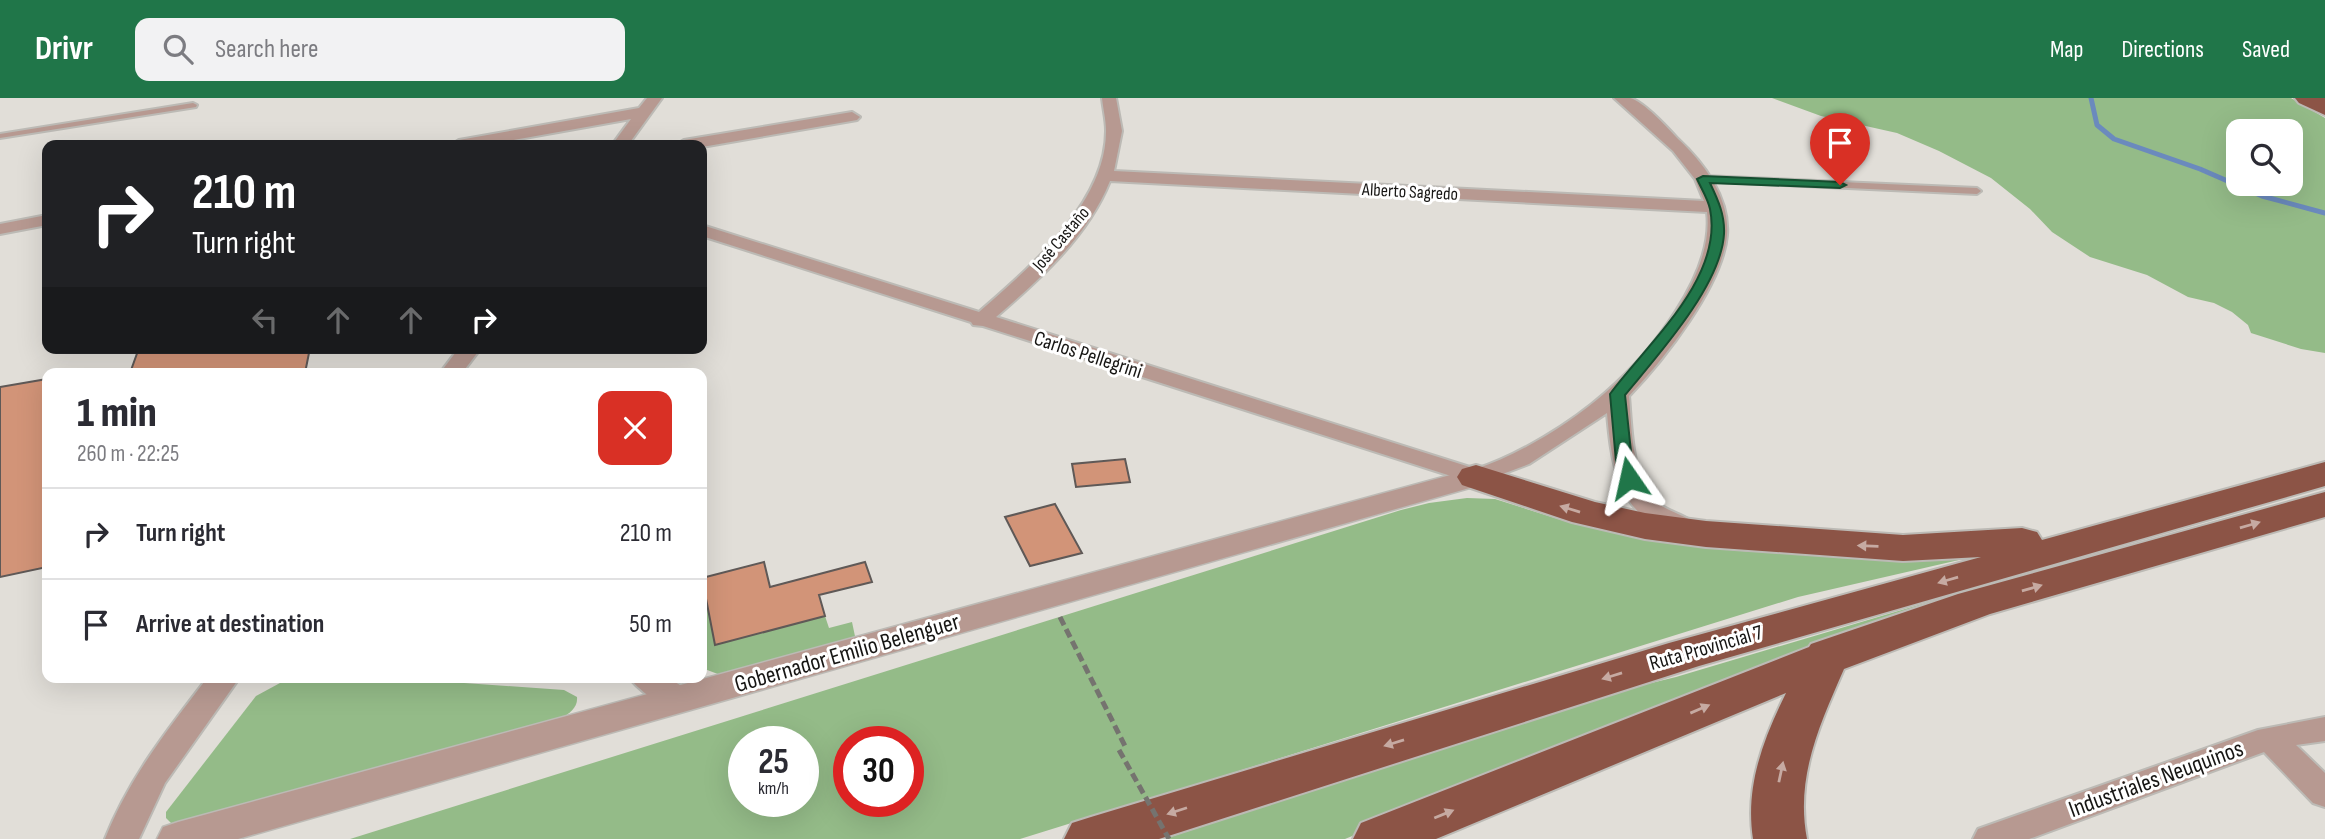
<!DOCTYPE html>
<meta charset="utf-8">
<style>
:root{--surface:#fff;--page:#f2f2f3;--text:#2b2b33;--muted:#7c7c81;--line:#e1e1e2;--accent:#207649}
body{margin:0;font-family:"Sofia Sans Condensed",sans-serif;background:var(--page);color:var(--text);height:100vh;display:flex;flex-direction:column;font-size:26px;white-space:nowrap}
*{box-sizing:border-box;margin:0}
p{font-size:23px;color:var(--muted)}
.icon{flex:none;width:38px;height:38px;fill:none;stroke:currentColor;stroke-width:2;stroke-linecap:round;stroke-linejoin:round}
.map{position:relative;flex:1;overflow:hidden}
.sheet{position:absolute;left:42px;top:270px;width:665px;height:315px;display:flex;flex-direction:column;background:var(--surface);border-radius:14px;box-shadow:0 7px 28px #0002}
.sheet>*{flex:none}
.guide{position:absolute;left:42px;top:42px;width:665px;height:214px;border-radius:14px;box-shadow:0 7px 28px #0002;background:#202124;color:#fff;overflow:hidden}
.tools{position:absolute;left:2226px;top:21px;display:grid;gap:14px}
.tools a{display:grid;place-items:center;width:77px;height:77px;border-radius:14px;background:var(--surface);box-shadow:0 7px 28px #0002;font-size:35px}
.speed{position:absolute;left:728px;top:628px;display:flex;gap:14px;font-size:35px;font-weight:700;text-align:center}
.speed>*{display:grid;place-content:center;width:91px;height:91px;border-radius:50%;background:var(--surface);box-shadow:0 7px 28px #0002;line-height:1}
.speed small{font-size:18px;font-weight:400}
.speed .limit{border:10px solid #d22;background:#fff;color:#111}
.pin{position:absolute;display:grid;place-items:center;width:60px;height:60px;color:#fff;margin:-72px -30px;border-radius:50% 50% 50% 0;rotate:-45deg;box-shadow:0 0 7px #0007}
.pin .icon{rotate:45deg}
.me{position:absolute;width:77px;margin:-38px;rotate:349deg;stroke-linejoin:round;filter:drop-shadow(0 0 5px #0008)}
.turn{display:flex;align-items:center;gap:24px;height:147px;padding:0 35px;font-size:32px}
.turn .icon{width:91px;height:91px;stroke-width:2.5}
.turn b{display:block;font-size:49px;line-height:60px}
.lanes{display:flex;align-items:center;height:66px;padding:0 35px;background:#0003;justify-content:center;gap:35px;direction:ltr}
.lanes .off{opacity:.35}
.round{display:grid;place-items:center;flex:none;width:74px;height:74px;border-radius:14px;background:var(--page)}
.overview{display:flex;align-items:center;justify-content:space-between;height:119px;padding:0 35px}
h1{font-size:42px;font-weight:800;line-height:52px}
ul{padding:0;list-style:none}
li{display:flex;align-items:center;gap:21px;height:91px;padding:0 35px;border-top:2px solid var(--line)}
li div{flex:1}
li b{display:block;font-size:26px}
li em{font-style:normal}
header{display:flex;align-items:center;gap:42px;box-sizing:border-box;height:98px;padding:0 35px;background:var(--accent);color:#fff}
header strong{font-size:33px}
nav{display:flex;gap:38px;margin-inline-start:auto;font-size:24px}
.search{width:490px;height:63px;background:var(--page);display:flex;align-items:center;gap:18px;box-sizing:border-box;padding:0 24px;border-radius:14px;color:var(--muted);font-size:26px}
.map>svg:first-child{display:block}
.green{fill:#94bb88;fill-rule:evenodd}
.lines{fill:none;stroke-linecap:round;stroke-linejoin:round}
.stream{stroke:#6b8abd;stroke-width:5}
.building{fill:#d29478;stroke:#5f5957;stroke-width:2}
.service-casing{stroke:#bcbab5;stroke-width:4}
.minor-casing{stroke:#bcbab5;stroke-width:4}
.tertiary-casing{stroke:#bcbab5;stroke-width:3}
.trunk-casing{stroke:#bcbab5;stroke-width:4}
.path{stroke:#75736f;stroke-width:5;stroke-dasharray:9 4.5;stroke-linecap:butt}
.service{fill:#b79991;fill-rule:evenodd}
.minor{fill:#b79991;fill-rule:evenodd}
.tertiary{fill:#b79991;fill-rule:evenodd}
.trunk{fill:#8c5446;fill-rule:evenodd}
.path-bridge{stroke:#75736f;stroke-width:5;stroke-dasharray:9 4.5;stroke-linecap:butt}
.oneway{fill:#c6aaa2}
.route{fill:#207649;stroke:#154d2f;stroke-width:2}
.labels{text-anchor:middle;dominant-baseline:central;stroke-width:6;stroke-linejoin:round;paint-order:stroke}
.far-street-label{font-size:18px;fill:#161513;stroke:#fff}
.street-label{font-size:21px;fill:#161513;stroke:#fff}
.near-street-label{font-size:24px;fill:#161513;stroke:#fff}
</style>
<header>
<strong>Drivr</strong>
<div class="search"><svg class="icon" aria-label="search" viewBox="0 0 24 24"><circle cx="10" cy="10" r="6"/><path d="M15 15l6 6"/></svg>Search here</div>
<nav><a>Map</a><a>Directions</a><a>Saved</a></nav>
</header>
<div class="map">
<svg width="2325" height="741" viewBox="0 0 2325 741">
<rect width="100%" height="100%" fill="#e1ded8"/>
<g class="green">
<path d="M1772,0H2291L2325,20V255L2301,251L2251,235L2248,227L2232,214L2214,205L2188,199L2147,177L2090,159L2052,134L2030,111L1991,80L1939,53L1897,35L1821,18ZM2238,33H2291V86H2238Z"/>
<path d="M1467,400L1495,401L1574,426L1691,448L1741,453L1959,462L1798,499L1020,741H350L1401,412L1429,405ZM744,644H803V704H744ZM849,644H908V704H849Z"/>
<path d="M702,481L715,547L825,518L829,530L852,524L856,543L723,578L702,570Z"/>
<path d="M1942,500L1705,593L1345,741H1164L1610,595L1676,579Z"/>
<path d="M300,581H408L564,592L577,599C578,609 570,615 562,620L172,726L166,720V714L256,598L280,585Z"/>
</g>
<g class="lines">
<path class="stream" d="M2091,0L2097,27L2114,41L2200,71L2262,98L2325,115"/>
</g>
<g class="building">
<path d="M139,250H310L305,275H130Z"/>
<path d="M47,281V469L0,479V289Z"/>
<path d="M1125,361L1130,384L1076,389L1072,366Z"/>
<path d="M1055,406L1082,455L1030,468L1005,419Z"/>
<path d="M764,464L770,489L865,464L872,484L819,497L825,518L715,547L702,480Z"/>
</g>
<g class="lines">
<g class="service-casing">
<g id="service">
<path d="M193,5L197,7L196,9L0,40V36Z"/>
<path d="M1703,78L1977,90L1981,93L1977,96L1700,83V79Z"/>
</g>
</g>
<g class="minor-casing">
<g id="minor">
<path d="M647,0H662L628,47H612L631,21L485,47H451L459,42L639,10Z"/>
<path d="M1102,0H1116L1122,33L1114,73L1704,103L1695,81L1673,53L1614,0C1618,0 1625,0 1630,0C1643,3 1668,30 1678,41C1704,65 1730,100 1727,137C1723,187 1663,263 1629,298C1632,331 1631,379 1657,404C1668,415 1690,417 1698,430L1694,436C1682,439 1674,435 1663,430C1616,411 1611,359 1607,315L1529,366L1476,386L983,228L973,227L971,224L702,138V127L979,214C1029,170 1107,105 1106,32C1106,22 1103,10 1102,0ZM1110,83L1707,114C1715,176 1650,256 1605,295C1571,325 1519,357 1476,371L996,219C1040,181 1088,138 1110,83Z"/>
<path d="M852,14L860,19L857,22L702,49L676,47L684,42Z"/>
<path d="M47,117V127L0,136V126Z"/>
<path d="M459,250H481L462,275H440Z"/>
<path d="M208,579H240L165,685L139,741H105C129,680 168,631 208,579Z"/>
<path d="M629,579C655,579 679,576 693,602L689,610C687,610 679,613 677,613C665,612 635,589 629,579Z"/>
<path d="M2325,619V643L2296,647L2325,675V709L2313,705L2264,654L2029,741H1973L1978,731L2258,632Z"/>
</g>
</g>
<g class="tertiary-casing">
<path id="tertiary" d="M1476,370L1487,373L1491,379L1487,385L238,741H157L163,729L178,724Z"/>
</g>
<g class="trunk-casing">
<g id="trunk">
<path d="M2295,0H2325V17L2299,5Z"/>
<path d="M2325,364V388L1699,568L1159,741H1064L1072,725L1091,719L1669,545L1981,459L1903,463L1706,449L1645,441L1572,424L1462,387L1457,379L1462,371L1476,367L1595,404L1645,415L1706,423L1903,437L2022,430L2037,434L2042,442Z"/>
<path d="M2325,394V419L1990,516L1844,571C1820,626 1795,679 1807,741H1753C1745,688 1763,642 1786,595L1436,741H1353L1361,725L1809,549L1811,546L1958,496Z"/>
</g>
</g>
<path class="path" d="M1060,519L1126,650"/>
<use href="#service" class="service"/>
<use href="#minor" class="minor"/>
<use href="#tertiary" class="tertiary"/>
<use href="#trunk" class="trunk"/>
<path class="path-bridge" d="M1119,652L1169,741"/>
</g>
<defs><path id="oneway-solid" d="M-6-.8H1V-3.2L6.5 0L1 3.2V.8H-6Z" transform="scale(1.75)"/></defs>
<g class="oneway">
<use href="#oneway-solid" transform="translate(1570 411) rotate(-163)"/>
<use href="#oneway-solid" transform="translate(2250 427) rotate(-16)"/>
<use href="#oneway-solid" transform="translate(1868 448) rotate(-178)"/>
<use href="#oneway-solid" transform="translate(1948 482) rotate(164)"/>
<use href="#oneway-solid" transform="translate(2032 490) rotate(-16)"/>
<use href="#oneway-solid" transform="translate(1612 578) rotate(163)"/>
<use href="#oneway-solid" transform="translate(1700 611) rotate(-23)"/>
<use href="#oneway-solid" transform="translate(1394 645) rotate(163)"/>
<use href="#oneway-solid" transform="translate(1781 674) rotate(-78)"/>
<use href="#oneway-solid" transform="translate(1177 713) rotate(162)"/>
<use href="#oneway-solid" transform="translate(1444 716) rotate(-22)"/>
</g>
<path class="route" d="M1703,78L1840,84L1846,87L1840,90L1710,85C1718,102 1725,117 1724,136C1721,188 1657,258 1625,297L1632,363L1637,380L1634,384H1623L1616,363L1610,296C1647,246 1724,180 1710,111C1708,101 1701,90 1697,81Z"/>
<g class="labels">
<g class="far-street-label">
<text transform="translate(1410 94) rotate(3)">Alberto Sagredo</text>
<text transform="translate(1061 141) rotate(-50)">José Castaño</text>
</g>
<g class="street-label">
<text transform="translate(1088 257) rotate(18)">Carlos Pellegrini</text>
<text transform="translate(1706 550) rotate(-16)">Ruta Provincial 7</text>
</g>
<g class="near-street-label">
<text transform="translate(847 555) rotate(-16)">Gobernador Emilio Belenguer</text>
<text transform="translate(2156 681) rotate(-20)">Industriales Neuquinos</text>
</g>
</g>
</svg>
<div class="tools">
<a><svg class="icon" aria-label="search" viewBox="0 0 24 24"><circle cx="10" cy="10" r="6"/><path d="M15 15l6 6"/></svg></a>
</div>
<div class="speed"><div>25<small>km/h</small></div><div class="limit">30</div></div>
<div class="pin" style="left:1840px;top:87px;background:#d93025"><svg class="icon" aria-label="arrive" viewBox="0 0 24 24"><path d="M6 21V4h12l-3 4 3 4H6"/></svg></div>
<svg class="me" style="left:1629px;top:380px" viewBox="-20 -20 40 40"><path d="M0-17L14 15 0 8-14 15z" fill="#207649" stroke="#fff" stroke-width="4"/></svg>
<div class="guide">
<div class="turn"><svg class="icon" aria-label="right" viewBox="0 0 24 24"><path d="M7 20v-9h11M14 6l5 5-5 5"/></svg><div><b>210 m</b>Turn right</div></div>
<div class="lanes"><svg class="icon off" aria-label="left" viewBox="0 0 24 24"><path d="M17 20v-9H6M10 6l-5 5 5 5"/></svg><svg class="icon off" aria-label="ahead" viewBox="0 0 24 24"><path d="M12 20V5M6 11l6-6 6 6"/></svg><svg class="icon off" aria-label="ahead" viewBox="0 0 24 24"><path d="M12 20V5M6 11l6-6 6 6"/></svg><svg class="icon" aria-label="right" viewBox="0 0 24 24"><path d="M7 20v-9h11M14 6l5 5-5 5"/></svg></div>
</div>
<section class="sheet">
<div class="overview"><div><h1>1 min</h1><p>260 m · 22:25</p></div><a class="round" style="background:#d93025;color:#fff"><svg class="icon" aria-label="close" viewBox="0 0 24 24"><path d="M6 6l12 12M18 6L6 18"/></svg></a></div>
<ul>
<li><svg class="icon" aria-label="right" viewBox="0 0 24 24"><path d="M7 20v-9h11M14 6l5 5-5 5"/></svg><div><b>Turn right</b></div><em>210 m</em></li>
<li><svg class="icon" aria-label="arrive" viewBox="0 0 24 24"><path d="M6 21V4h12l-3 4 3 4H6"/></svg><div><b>Arrive at destination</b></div><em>50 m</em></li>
</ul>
</section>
</div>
